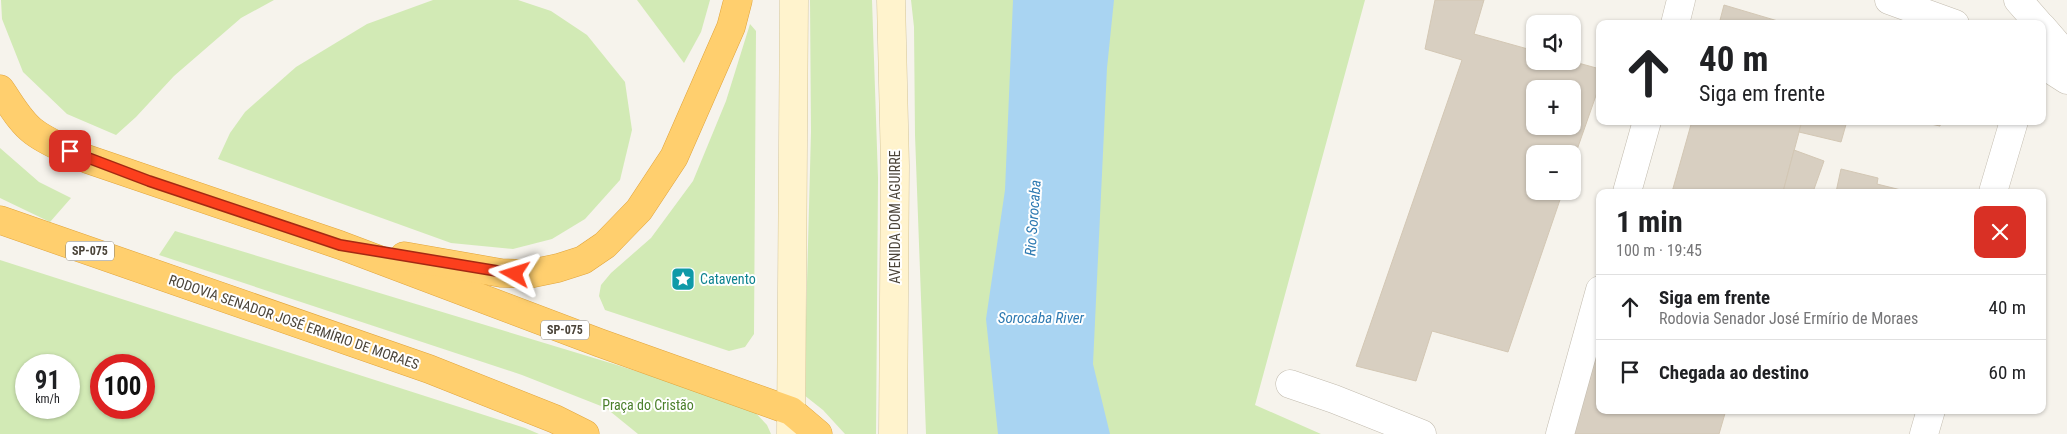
<!DOCTYPE html>
<html lang="pt">
<meta charset="utf-8">
<style>
:root{--surface:#fff;--page:#f2f2f2;--text:#202124;--muted:#757577;--line:#e0e0e0}
body{margin:0;font-family:"Roboto Condensed",sans-serif;background:var(--page);color:var(--text);height:100vh;display:flex;flex-direction:column;font-size:19px;white-space:nowrap}
*{box-sizing:border-box;margin:0}
p{font-size:16px;color:var(--muted)}
.icon{flex:none;width:28px;height:28px;fill:none;stroke:currentColor;stroke-width:2;stroke-linecap:round;stroke-linejoin:round}
.map{position:relative;flex:1;overflow:hidden}
.sheet{position:absolute;left:1596px;top:189px;width:450px;height:225px;display:flex;flex-direction:column;background:var(--surface);border-radius:10px;box-shadow:0 1px 4px #0004}
.sheet>*{flex:none}
.guide{position:absolute;left:1596px;top:20px;width:450px;height:105px;border-radius:10px;box-shadow:0 1px 4px #0004;background:#fff;color:var(--text);overflow:hidden}
.buttons{position:absolute;left:1526px;top:15px;display:grid;gap:10px}
.buttons a{display:grid;place-items:center;width:55px;height:55px;border-radius:10px;background:var(--surface);box-shadow:0 1px 4px #0004;font-size:25px}
.speed{position:absolute;left:15px;top:354px;display:flex;gap:10px;font-size:25px;font-weight:700;text-align:center}
.speed>*{display:grid;place-content:center;width:65px;height:65px;border-radius:50%;background:var(--surface);box-shadow:0 1px 4px #0004;line-height:1}
.speed small{font-size:12px;font-weight:400}
.speed .limit{border:8px solid #d22;background:#fff;color:#111}
.pin{position:absolute;display:grid;place-items:center;width:42px;height:42px;color:#fff;margin:-21px;border-radius:10px;box-shadow:0 2px 8px #0006}
.me{position:absolute;width:55px;margin:-28px;rotate:276deg;stroke-linejoin:round;filter:drop-shadow(0 0 4px #0008)}
.turn{display:flex;align-items:center;gap:18px;height:105px;padding:0 20px;font-size:22px}
.turn .icon{width:65px;height:65px;stroke-width:2.5}
.turn b{display:block;font-size:35px;line-height:42px}
.round{display:grid;place-items:center;flex:none;width:52px;height:52px;border-radius:10px;background:var(--page)}
.head{display:flex;align-items:center;justify-content:space-between;height:85px;padding:0 20px}
h1{font-size:30px;font-weight:700;line-height:38px}
ul{padding:0;list-style:none}
li{display:flex;align-items:center;gap:15px;height:65px;padding:0 20px;border-top:1px solid var(--line)}
li div{flex:1}
li b{display:block;font-size:19px}
li em{font-style:normal}
.map>svg:first-child{display:block}
.green{fill:#d2eab5;fill-rule:evenodd}
.water{fill:#a9d4f2}
.building{fill:#d8cfc1;stroke:#d3c7b4;fill-rule:evenodd}
.lines{fill:none;stroke-linecap:round;stroke-linejoin:round}
.minor-casing{stroke:#c2bbae;stroke-width:29}
.secondary-casing{stroke:#d6c79b;stroke-width:29}
.motorway-casing{stroke:#e0a43c;stroke-width:29}
.minor{stroke:#fff;stroke-width:28}
.secondary{stroke:#fff3cd;stroke-width:28}
.motorway{stroke:#ffcf6e;stroke-width:28}
.route-casing{stroke:#a42913;stroke-width:12}
.route{stroke:#fc3f1d;stroke-width:9}
.labels{text-anchor:middle;dominant-baseline:central;stroke-width:4;stroke-linejoin:round;paint-order:stroke}
.shield{fill:#fff;stroke:#817c74;stroke-width:1}
.shield-label{font-size:12px;font-weight:bold;fill:#4b4439}
.street-label{font-size:14px;fill:#4b4439;stroke:#fff}
.culture-label{font-size:14px;fill:#0d838f;stroke:#fff;text-anchor:start}
.park-label{font-size:14px;fill:#4a7f2a;stroke:#fff}
.water-label{font-size:15px;font-style:italic;fill:#2e7ab2;stroke:#fff}
</style>
<div class="map">
<svg width="2067" height="434" viewBox="0 0 2067 434">
<rect width="100%" height="100%" fill="#f6f3ec"/>
<g class="green">
<path d="M1,0H274L241,18L174,76L136,117L116,135L67,114L23,72L2,19Z"/>
<path d="M433,0H518L551,11L587,35L625,82L632,130L620,180L585,219L552,239L513,249L451,243L218,159L230,133L245,112L296,67L367,24Z"/>
<path d="M637,0H710L701,32L684,63Z"/>
<path d="M810,0H872L878,178L876,434H845L823,410L804,395L811,132Z"/>
<path d="M911,0H1365L1255,405L1321,434H926L915,135L914,27Z"/>
<path d="M750,24L756,31L754,334L745,347L729,351L605,310L599,296L601,285L611,273L651,238L693,181L726,101Z"/>
<path d="M0,148L39,182L71,198L50,222L0,198Z"/>
<path d="M175,231L617,365L751,408L767,425L771,434H638L606,408L522,375L159,255Z"/>
<path d="M0,260L525,428L539,434H0ZM26,365H69V408H26ZM101,365H144V408H101Z"/>
</g>
<path class="water" d="M1013,0H1114L1107,68L1093,364L1110,434H998L986,319L1005,190Z"/>
<g class="building">
<path d="M1435,0H1484L1474,34L1535,51V61H1571L1600,69V84L1572,164V154H1535V191H1563L1508,352L1432,331L1416,381L1356,366L1462,60L1425,49ZM1535,89H1572V126H1535Z"/>
<path d="M1724,5L1788,24H1719Z"/>
<path d="M1692,121H1802L1783,192H1672Z"/>
<path d="M1802,121H1847L1841,142L1799,132Z"/>
<path d="M1917,121H1941L1940,126Z"/>
<path d="M1794,150L1824,161L1813,192H1783Z"/>
<path d="M1841,169L1878,178L1877,184L1909,192H1836Z"/>
<path d="M1594,346L1600,348V410H1726L1719,434H1571Z"/>
</g>
<g class="lines">
<g class="minor-casing">
<g id="minor">
<path d="M1889,0L1955,24"/>
<path d="M2018,0L2039,24"/>
<path d="M1675,24L1681,0"/>
<path d="M2042,27L2067,56"/>
<path d="M2042,64L2067,80"/>
<path d="M1627,192L1647,121"/>
<path d="M1993,192L2014,121"/>
<path d="M1290,384L1334,399L1422,434"/>
<path d="M1560,434L1600,290"/>
<path d="M1924,434L1931,410"/>
</g>
</g>
<g class="secondary-casing">
<g id="secondary">
<path d="M891,0L895,166L893,434"/>
<path d="M791,434L794,0"/>
</g>
</g>
<g class="motorway-casing">
<g id="motorway">
<path d="M0,89C10,103 20,122 34,132C50,144 70,151 87,159L340,245L600,343L791,411L818,434"/>
<path d="M0,220L429,369L555,419L585,434"/>
<path d="M404,256L501,273L529,274L558,268L583,260L605,245L639,210L674,157L731,27L738,0"/>
</g>
</g>
<use href="#minor" class="minor"/>
<use href="#secondary" class="secondary"/>
<use href="#motorway" class="motorway"/>
</g>
<g class="lines">
<g class="route-casing">
<path id="route" d="M70,151L149,181L340,245L515,274"/>
</g>
<use href="#route" class="route"/>
</g>
<defs>
<g id="sight-square" transform="scale(1.25)"><rect x="-9" y="-9" width="18" height="18" rx="4" fill="#0f9aa8" stroke="#fff"/><path d="M0-6L1.8-2.2L6-1.7L2.9 1.2L3.7 5.4L0 3.3L-3.7 5.4L-2.9 1.2L-6-1.7L-1.8-2.2Z" fill="#fff"/></g>
</defs>
<g fill-rule="evenodd">
<use href="#sight-square" x="683" y="279"/>
</g>
<g class="labels">
<g class="shield">
<rect x="66" y="241.5" width="48" height="19" rx="4"/>
<rect x="541" y="320.5" width="48" height="19" rx="4"/>
</g>
<g class="shield-label">
<text x="90" y="251">SP-075</text>
<text x="565" y="330">SP-075</text>
</g>
<g class="street-label">
<text transform="translate(895 217) rotate(-90)">AVENIDA DOM AGUIRRE</text>
<text transform="translate(294 322) rotate(19)">RODOVIA SENADOR JOSÉ ERMÍRIO DE MORAES</text>
</g>
<g class="culture-label">
<text x="700" y="279">Catavento</text>
</g>
<g class="park-label">
<text x="648" y="405">Praça do Cristão</text>
</g>
<g class="water-label">
<text transform="translate(1033 218) rotate(-86)">Rio Sorocaba</text>
<text x="1041" y="318">Sorocaba River</text>
</g>
</g>
</svg>
<div class="buttons">
<a><svg class="icon" aria-label="sound" viewBox="0 0 24 24"><path d="M4 9h4l5-4v14l-5-4H4zM17 9q2 3 0 6"/></svg></a>
<a>+</a>
<a>−</a>
</div>
<div class="speed"><div>91<small>km/h</small></div><div class="limit">100</div></div>
<div class="pin" style="left:70px;top:151px;background:#d93025"><svg class="icon" aria-label="arrive" viewBox="0 0 24 24"><path d="M6 21V4h12l-3 4 3 4H6"/></svg></div>
<svg class="me" style="left:515px;top:274px" viewBox="-20 -20 40 40"><path d="M0-17L14 15 0 8-14 15z" fill="#fc3f1d" stroke="#fff" stroke-width="4"/></svg>
<div class="guide">
<div class="turn"><svg class="icon" aria-label="ahead" viewBox="0 0 24 24"><path d="M12 20V5M6 11l6-6 6 6"/></svg><div><b>40 m</b>Siga em frente</div></div>
</div>
<section class="sheet">
<div class="head"><div><h1>1 min</h1><p>100 m · 19:45</p></div><a class="round" style="background:#d93025;color:#fff"><svg class="icon" aria-label="close" viewBox="0 0 24 24"><path d="M6 6l12 12M18 6L6 18"/></svg></a></div>
<ul>
<li><svg class="icon" aria-label="ahead" viewBox="0 0 24 24"><path d="M12 20V5M6 11l6-6 6 6"/></svg><div><b>Siga em frente</b><p>Rodovia Senador José Ermírio de Moraes</p></div><em>40 m</em></li>
<li><svg class="icon" aria-label="arrive" viewBox="0 0 24 24"><path d="M6 21V4h12l-3 4 3 4H6"/></svg><div><b>Chegada ao destino</b></div><em>60 m</em></li>
</ul>
</section>
</div>
